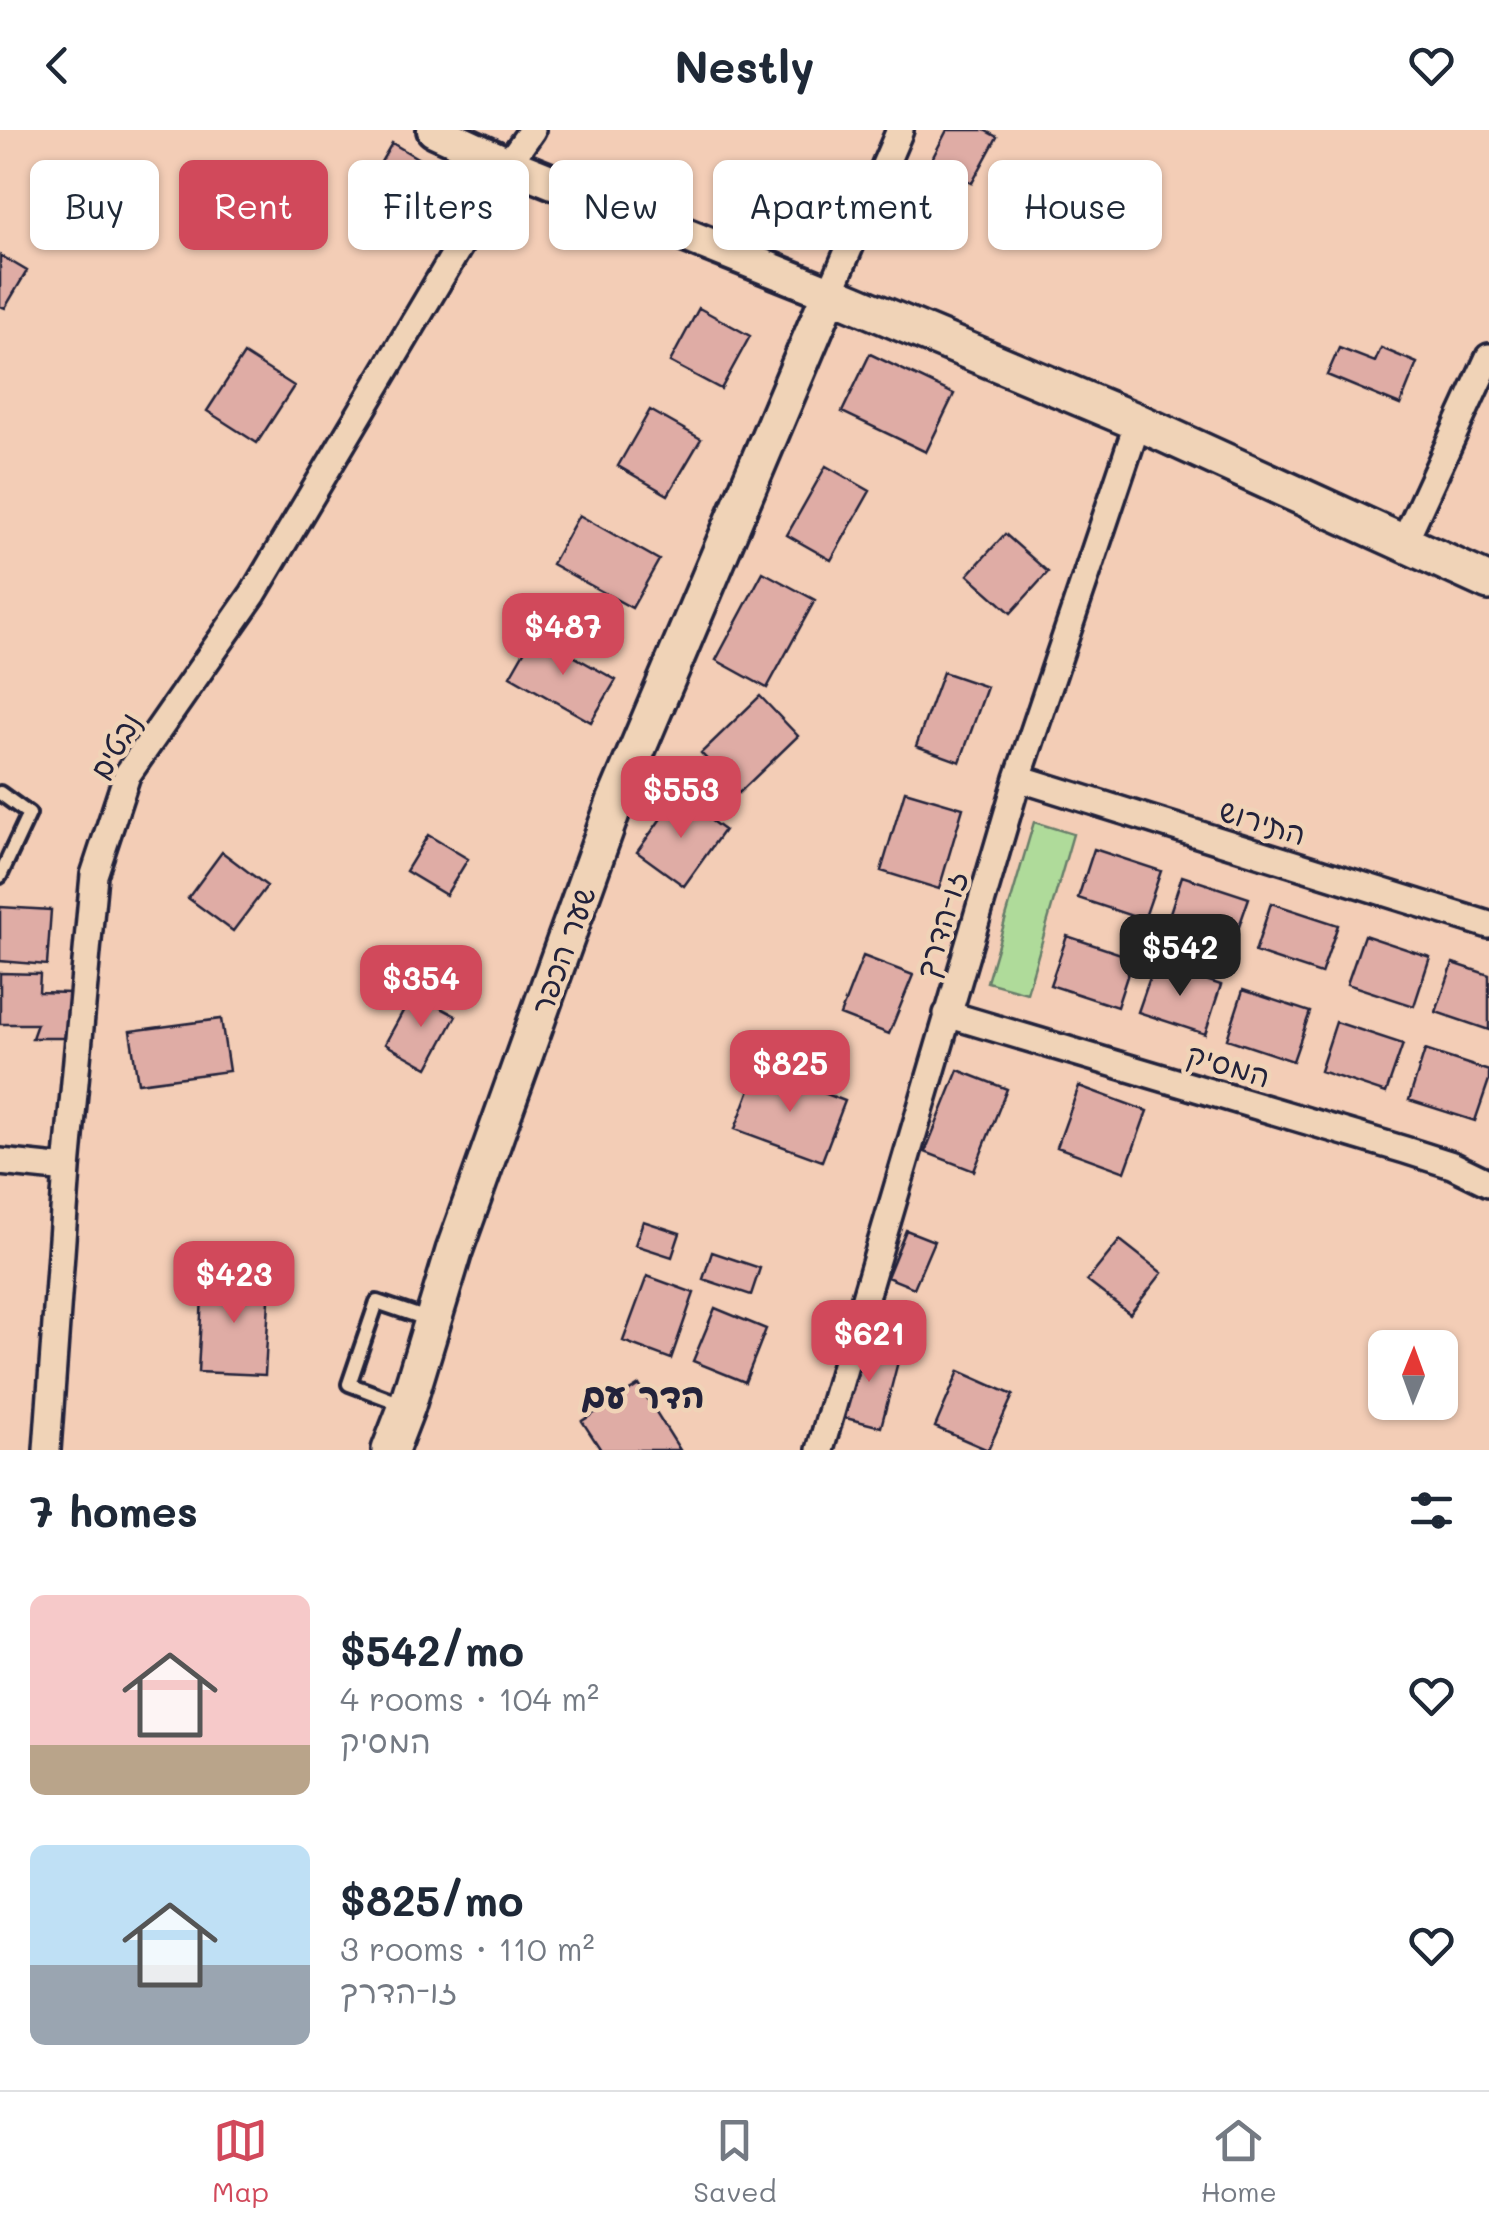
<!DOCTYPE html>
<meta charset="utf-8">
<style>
body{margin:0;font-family:Mali,"Playpen Sans Hebrew",sans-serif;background:#f2f2f3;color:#1f2937;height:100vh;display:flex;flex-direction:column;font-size:38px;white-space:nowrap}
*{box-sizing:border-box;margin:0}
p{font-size:32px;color:#747a83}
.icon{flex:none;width:55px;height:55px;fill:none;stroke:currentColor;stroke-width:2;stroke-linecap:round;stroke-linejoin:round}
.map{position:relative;height:1320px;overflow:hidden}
.drawer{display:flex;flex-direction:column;background:#fff;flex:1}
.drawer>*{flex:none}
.hud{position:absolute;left:30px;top:30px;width:1430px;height:90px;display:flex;gap:20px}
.needle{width:65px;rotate:1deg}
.controls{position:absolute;left:1368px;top:1200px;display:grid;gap:20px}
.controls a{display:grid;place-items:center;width:90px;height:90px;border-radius:15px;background:#fff;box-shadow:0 2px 8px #0004;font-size:50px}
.price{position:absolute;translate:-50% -85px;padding:0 22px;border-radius:20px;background:#d1495b;color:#fff;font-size:32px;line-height:65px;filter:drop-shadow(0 2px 5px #0008)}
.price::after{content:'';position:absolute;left:50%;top:60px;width:30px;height:22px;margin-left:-15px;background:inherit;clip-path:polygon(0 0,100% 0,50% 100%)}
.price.active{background:#222;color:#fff}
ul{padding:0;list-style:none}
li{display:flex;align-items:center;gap:30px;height:250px;padding:0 30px}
li span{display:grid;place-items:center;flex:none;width:280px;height:200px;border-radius:15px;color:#555}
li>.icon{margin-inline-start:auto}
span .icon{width:120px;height:120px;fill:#fffc;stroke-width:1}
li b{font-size:42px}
h2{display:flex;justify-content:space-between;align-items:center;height:120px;padding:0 30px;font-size:42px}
.chip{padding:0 35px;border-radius:15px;background:#fff;box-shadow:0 2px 8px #0004;font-size:35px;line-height:90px}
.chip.active{background:#d1495b;color:#fff}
header{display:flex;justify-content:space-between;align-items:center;height:130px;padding:0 30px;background:#fff;font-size:45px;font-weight:800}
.tabs{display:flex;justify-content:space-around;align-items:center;height:140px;border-top:2px solid #e0e1e3;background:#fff;font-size:28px;color:#747a83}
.tabs a{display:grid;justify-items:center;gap:5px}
.tabs .active{color:#d1495b}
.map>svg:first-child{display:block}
.green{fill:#afdb9a;stroke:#687e6a;stroke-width:2.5}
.building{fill:#dfaca5;stroke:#22223b;stroke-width:2.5}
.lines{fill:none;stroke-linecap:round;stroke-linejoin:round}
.service-casing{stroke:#22223b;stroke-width:20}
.minor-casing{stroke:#22223b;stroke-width:32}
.tertiary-casing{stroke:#22223b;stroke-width:40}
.secondary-casing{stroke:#22223b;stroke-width:42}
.service{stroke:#f0d3b7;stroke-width:12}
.minor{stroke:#f0d3b7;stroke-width:25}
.tertiary{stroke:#f0d3b7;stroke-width:32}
.secondary{stroke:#f0d3b7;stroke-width:35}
.labels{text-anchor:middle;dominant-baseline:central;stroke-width:9;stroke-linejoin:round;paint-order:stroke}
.street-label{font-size:30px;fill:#22223b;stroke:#f0d3b7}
.quarter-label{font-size:35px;font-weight:bold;fill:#22223b;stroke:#f0d3b7}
</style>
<header><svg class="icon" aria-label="back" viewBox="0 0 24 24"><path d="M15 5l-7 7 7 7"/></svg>Nestly<svg class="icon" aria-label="heart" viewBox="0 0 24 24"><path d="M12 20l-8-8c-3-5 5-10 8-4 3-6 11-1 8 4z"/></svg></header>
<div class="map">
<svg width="1489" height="1320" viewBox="0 0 1489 1320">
<rect width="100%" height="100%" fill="#f3cdb6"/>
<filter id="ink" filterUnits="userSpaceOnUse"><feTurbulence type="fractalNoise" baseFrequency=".01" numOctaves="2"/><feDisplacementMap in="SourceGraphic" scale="20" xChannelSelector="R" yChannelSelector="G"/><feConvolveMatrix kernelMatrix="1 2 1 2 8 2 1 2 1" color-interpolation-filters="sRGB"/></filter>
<g filter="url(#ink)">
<!-- green -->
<path class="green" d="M1034,692L1073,704L1027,863L987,852Z"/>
<!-- building -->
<path class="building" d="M947,0H984L997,7L972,53L931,31Z
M392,13L446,45L416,94L363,63Z
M0,125L27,141L5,178L0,176Z
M699,178L750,206L721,259L670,232Z
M1339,218L1375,232L1381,218L1417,233L1400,275L1327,245Z
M244,224L294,256L257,313L207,281Z
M870,224L954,264L926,322L842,282Z
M650,280L701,309L668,365L618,336Z
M826,336L870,361L831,430L787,405Z
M579,385L659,430L632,478L552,434Z
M1005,404L1048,442L1011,483L968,445Z
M763,442L815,470L767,558L716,530Z
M534,504L616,550L591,592L510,546Z
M943,542L987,557L960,632L916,616Z
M760,566L798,606L739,663L701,623Z
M905,661L963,678L939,759L881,741Z
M677,666L724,700L684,756L637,722Z
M428,705L468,729L446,765L406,741Z
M1094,719L1161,741L1144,790L1078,768Z
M222,722L267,756L233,801L188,768Z
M1182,746L1249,768L1232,817L1166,795Z
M1271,773L1338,795L1321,844L1255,822Z
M0,777L51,780L47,835L0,831Z
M1364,805L1430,827L1414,876L1347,854Z
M1067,806L1133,828L1117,877L1050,855Z
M863,826L913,845L889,904L840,885Z
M1155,833L1221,855L1205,904L1138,882Z
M1453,833L1489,845V900L1436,882Z
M0,843L40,844L39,862L70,863V908H32L37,894H0Z
M1243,860L1310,882L1293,931L1227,909Z
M413,863L456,886L428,938L385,914Z
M221,889L229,941L138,953L130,901Z
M1336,892L1403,914L1386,963L1320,941Z
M1425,920L1489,941V950L1475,991L1409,970Z
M758,938L845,971L822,1031L735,999Z
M958,940L1007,959L974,1041L925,1022Z
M1079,956L1147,981L1125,1042L1057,1017Z
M643,1091L680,1103L672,1127L635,1115Z
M906,1100L934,1111L914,1158L887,1147Z
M1120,1110L1162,1143L1130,1184L1087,1151Z
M712,1122L760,1138L751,1165L703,1149Z
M647,1146L694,1163L671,1229L623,1211Z
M203,1147L270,1151L265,1245L198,1242Z
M715,1178L766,1199L745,1252L693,1231Z
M857,1213L900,1224L881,1297L838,1286Z
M959,1241L1013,1265L988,1320L935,1297Z
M639,1255L680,1320H601L582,1291Z"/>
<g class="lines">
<defs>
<path id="service" d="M0,663L29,684L0,746
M402,1274L349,1254L377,1172L430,1190"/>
<path id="minor" d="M830,163L900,0
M1404,412L1489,227
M1018,648L1489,795
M947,884L1405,1020L1452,1035L1489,1053
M0,1032L67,1039
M47,1320L67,1039L94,745L127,645L253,464L508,34L532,0
M820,1320L1018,648L1138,292"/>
<path id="tertiary" d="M434,0L508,34L830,163"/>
<path id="secondary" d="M390,1320L407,1276L454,1121L615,672L830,163L1138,292L1489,452"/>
</defs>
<!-- service casing -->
<use href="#service" class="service-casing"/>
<!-- minor casing -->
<use href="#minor" class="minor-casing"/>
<!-- tertiary casing -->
<use href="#tertiary" class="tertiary-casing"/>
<!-- secondary casing -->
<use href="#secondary" class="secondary-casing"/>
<!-- service -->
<use href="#service" class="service"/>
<!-- minor -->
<use href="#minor" class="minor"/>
<!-- tertiary -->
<use href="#tertiary" class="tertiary"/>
<!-- secondary -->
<use href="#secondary" class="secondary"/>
</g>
</g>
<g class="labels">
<!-- street labels -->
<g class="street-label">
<text transform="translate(114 615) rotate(-60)">נבטים</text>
<text transform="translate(1263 691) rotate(17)">התירוש</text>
<text transform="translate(940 794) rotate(-73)">זו-הדרך</text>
<text transform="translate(562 820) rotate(-70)">שער הכפר</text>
<text transform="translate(1229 934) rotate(17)">המסיק</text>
</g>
<!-- quarter labels -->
<g class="quarter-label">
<text x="643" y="1264">הדר עם</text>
</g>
</g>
</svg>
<div class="controls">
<a><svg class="needle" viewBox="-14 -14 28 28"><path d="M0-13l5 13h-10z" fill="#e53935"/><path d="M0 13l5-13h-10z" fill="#747a83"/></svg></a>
</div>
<b class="price" style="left:563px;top:548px">$487</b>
<b class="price" style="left:681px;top:711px">$553</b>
<b class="price active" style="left:1180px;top:869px">$542</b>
<b class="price" style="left:421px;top:900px">$354</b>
<b class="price" style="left:790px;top:985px">$825</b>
<b class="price" style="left:234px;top:1196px">$423</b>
<b class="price" style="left:869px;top:1255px">$621</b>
<div class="hud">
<a class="chip">Buy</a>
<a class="chip active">Rent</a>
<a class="chip">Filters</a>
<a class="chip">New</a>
<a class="chip">Apartment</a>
<a class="chip">House</a>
</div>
</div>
<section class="drawer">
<h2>7 homes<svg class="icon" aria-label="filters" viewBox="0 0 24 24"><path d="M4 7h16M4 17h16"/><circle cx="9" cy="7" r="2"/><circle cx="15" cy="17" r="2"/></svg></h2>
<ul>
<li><span style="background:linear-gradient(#f6c9c9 75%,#b9a48a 0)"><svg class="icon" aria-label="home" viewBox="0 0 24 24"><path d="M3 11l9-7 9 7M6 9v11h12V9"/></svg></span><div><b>$542/mo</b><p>4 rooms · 104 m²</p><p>המסיק</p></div><svg class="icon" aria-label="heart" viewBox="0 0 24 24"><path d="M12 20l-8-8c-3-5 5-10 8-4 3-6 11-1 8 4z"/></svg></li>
<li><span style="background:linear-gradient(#bfe0f5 60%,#9aa5b1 0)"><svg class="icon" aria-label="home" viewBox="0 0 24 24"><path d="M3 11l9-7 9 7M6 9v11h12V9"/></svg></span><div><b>$825/mo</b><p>3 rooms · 110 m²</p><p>זו-הדרך</p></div><svg class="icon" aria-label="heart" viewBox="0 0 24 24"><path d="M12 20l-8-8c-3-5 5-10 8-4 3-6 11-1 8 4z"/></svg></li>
</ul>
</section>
<nav class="tabs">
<a class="active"><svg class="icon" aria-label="map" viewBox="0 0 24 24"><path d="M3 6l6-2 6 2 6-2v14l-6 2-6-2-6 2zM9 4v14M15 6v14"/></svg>Map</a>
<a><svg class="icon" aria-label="saved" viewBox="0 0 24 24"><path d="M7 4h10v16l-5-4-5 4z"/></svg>Saved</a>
<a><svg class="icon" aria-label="home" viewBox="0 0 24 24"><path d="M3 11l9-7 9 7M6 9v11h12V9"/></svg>Home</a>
</nav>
